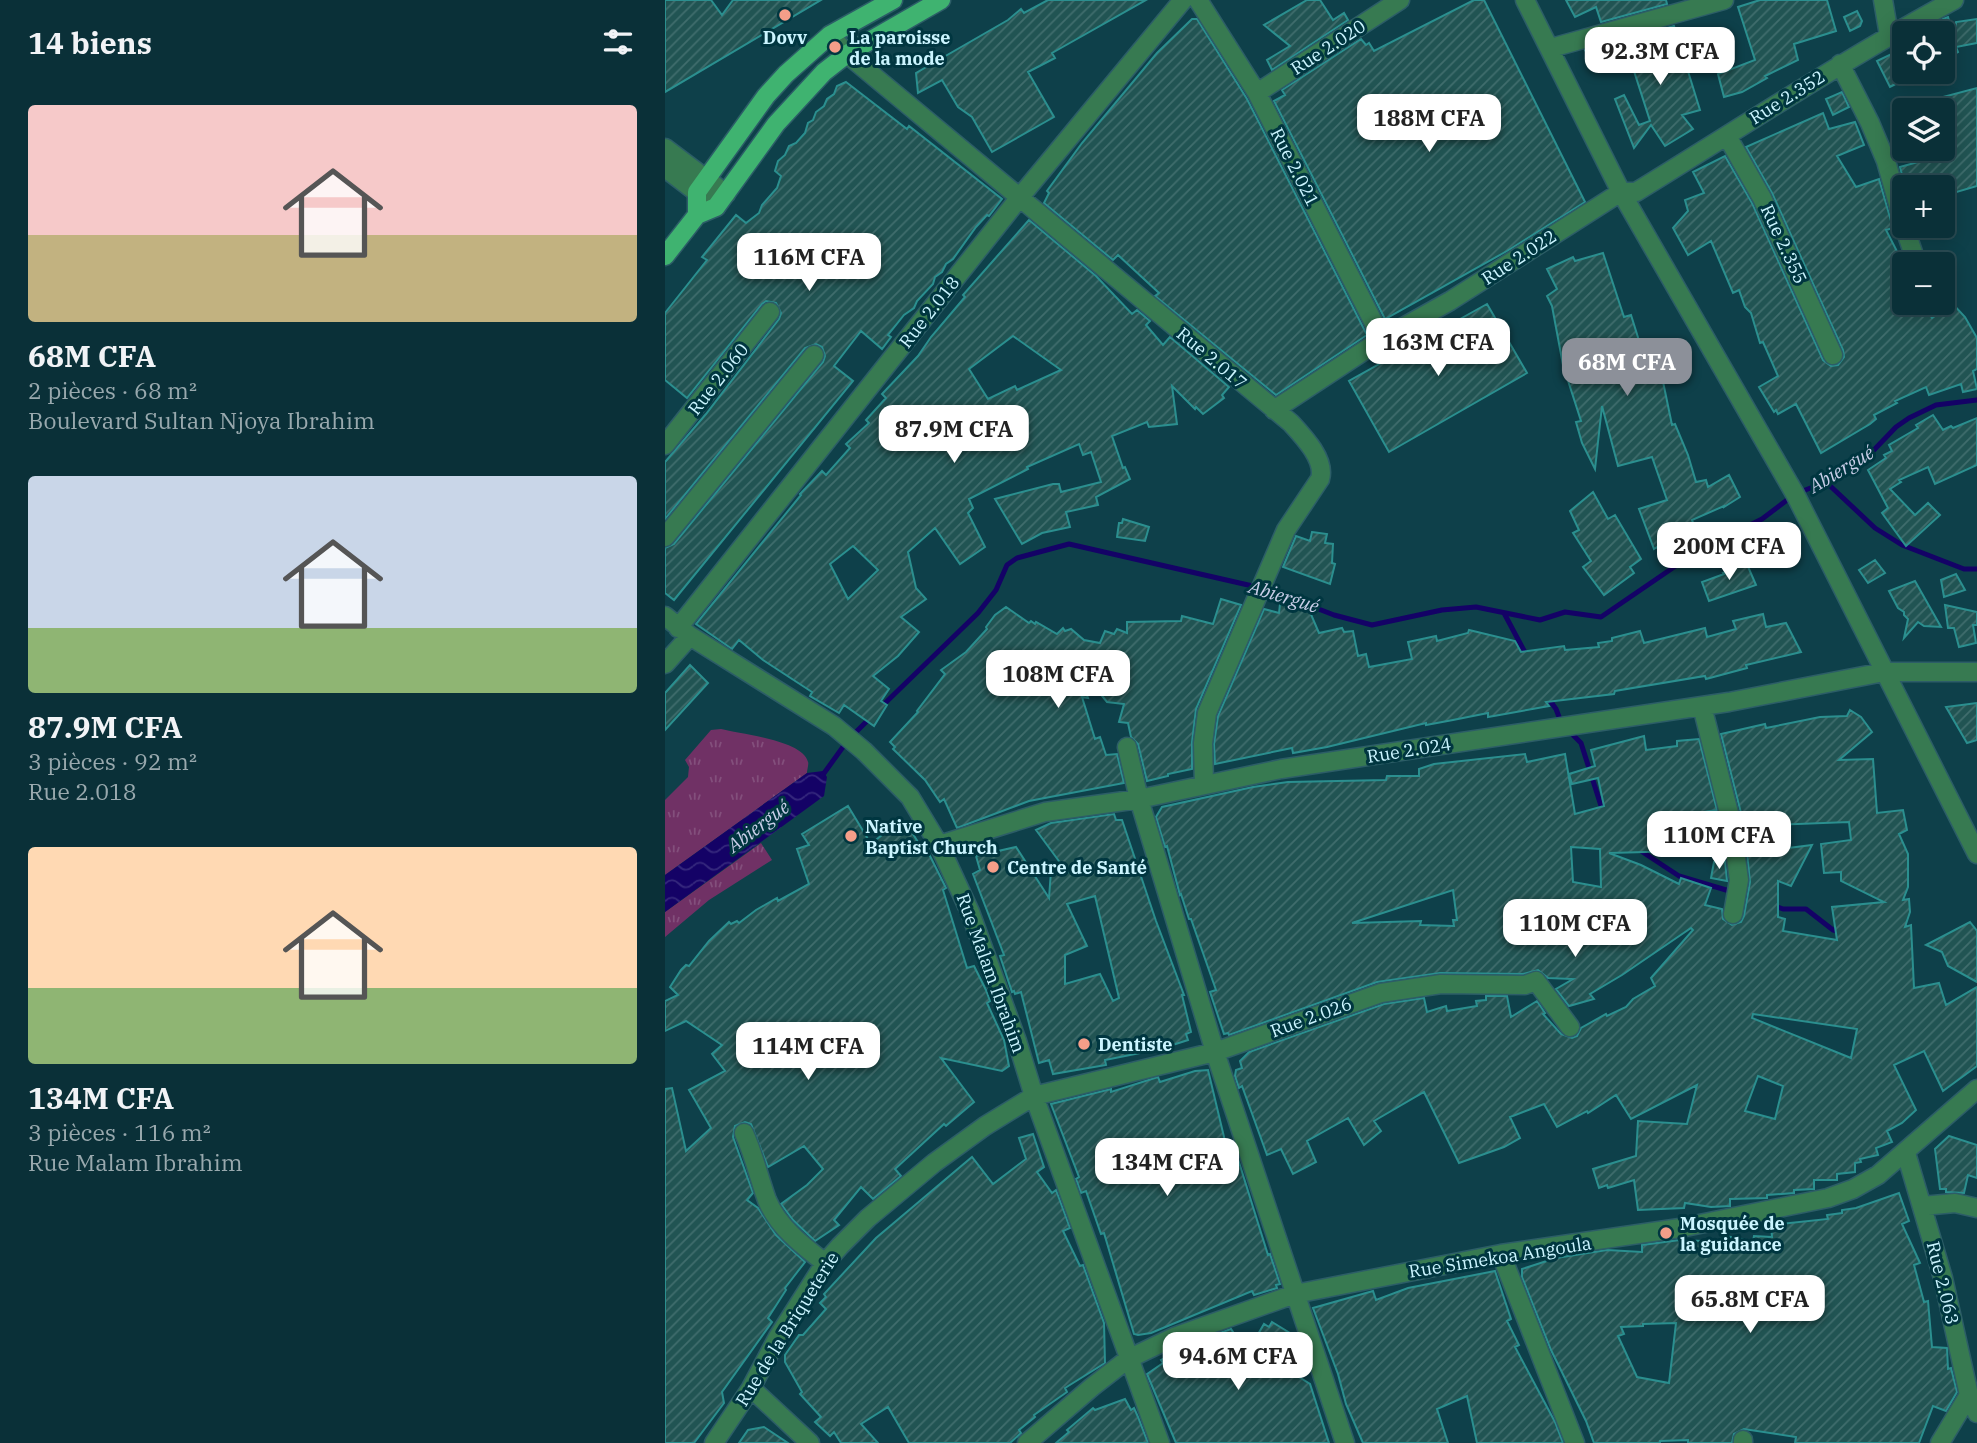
<!DOCTYPE html>
<html lang="fr">
<meta charset="utf-8">
<style>
body{margin:0;font-family:"IBM Plex Serif",serif;background:#133840;color:#f1f3f6;height:100vh;display:flex;flex-direction:column;font-size:26px;white-space:nowrap}
*{box-sizing:border-box;margin:0}
p{font-size:23px;color:#99a9ae}
.icon{flex:none;width:38px;height:38px;fill:none;stroke:currentColor;stroke-width:2;stroke-linecap:round;stroke-linejoin:round}
.map{position:relative;flex:1;overflow:hidden}
.drawer{display:flex;flex-direction:column;background:#0a3038;width:665px}
.drawer>*{flex:none}
.buttons{position:absolute;left:1227px;top:21px;display:grid;gap:14px}
.buttons a{display:grid;place-items:center;width:63px;height:63px;border-radius:7px;background:#0a3038;box-shadow:0 4px 18px #0003,0 0 0 2px #2a4b53;font-size:35px}
.price{position:absolute;translate:-50% -60px;padding:0 16px;border-radius:14px;background:#fff;color:#222;font-size:23px;line-height:46px;filter:drop-shadow(0 2px 4px #0008)}
.price::after{content:'';position:absolute;left:50%;top:42px;width:21px;height:16px;margin-left:-10px;background:inherit;clip-path:polygon(0 0,100% 0,50% 100%)}
.price.selected{background:#8c9099;color:#fff}
ul{padding:0;list-style:none}
li{display:grid;align-content:center;gap:14px;height:371px;padding:0 28px}
li span{display:grid;place-items:center;height:217px;border-radius:7px;color:#555}
li>.icon{margin-inline-start:auto}
span .icon{width:126px;height:126px;fill:#fffc;stroke-width:1}
li b{font-size:30px}
h2{display:flex;justify-content:space-between;align-items:center;height:84px;padding:0 28px;font-size:30px}
main{display:flex;flex:1;min-height:0}
.map>svg:first-child{display:block}
.grass{fill:url(#grass-tufts)}
.water{fill:url(#water-waves)}
.lines{fill:none;stroke-linecap:round;stroke-linejoin:round}
.stream{stroke:#140266;stroke-width:5}
.building{fill:url(#building-hatch);stroke:#2b8f8f;stroke-width:2;fill-rule:evenodd}
.minor-casing{stroke:#2c5d67;stroke-width:21}
.major-casing{stroke:#2c5d67;stroke-width:21}
.minor{stroke:#377a51;stroke-width:18}
.major{stroke:#3fb370;stroke-width:18}
.poi-dot{fill:#f49e89;stroke:#003640;stroke-width:2.5}
.labels{text-anchor:middle;dominant-baseline:central;stroke-width:6;stroke-linejoin:round;paint-order:stroke}
.poi-label{font-size:18px;font-weight:bold;fill:#cbf5ff;stroke:#003640;text-anchor:start}
.street-label{font-size:18px;fill:#cbf5ff;stroke:#003640}
.water-label{font-size:19px;font-style:italic;fill:#c9cfe9;stroke:#003640}
</style>
<main>
<section class="drawer">
<h2>14 biens<svg class="icon" aria-label="filters" viewBox="0 0 24 24"><path d="M4 7h16M4 17h16"/><circle cx="9" cy="7" r="2"/><circle cx="15" cy="17" r="2"/></svg></h2>
<ul>
<li><span style="background:linear-gradient(#f6c9c9 60%,#c2b280 0)"><svg class="icon" aria-label="home" viewBox="0 0 24 24"><path d="M3 11l9-7 9 7M6 9v11h12V9"/></svg></span><div><b>68M CFA</b><p>2 pièces · 68 m²</p><p>Boulevard Sultan Njoya Ibrahim</p></div></li>
<li><span style="background:linear-gradient(#c9d6e8 70%,#8fb573 0)"><svg class="icon" aria-label="home" viewBox="0 0 24 24"><path d="M3 11l9-7 9 7M6 9v11h12V9"/></svg></span><div><b>87.9M CFA</b><p>3 pièces · 92 m²</p><p>Rue 2.018</p></div></li>
<li><span style="background:linear-gradient(#ffd9b3 65%,#8fb573 0)"><svg class="icon" aria-label="home" viewBox="0 0 24 24"><path d="M3 11l9-7 9 7M6 9v11h12V9"/></svg></span><div><b>134M CFA</b><p>3 pièces · 116 m²</p><p>Rue Malam Ibrahim</p></div></li>
</ul>
</section>
<div class="map">
<svg width="1312" height="1443" viewBox="0 0 1312 1443">
<defs>
<pattern id="grass-tufts" width="24" height="20" patternUnits="userSpaceOnUse" patternTransform="scale(1.75)"><rect width="24" height="20" fill="#703165"/><path d="M3 7l-1-3M5 7V3M7 7l1-3M15 17l-1-3M17 17v-4M19 17l1-3" fill="none" stroke="#834f7c"/></pattern>
<pattern id="water-waves" width="16" height="10" patternUnits="userSpaceOnUse" patternTransform="scale(1.75)"><rect width="16" height="10" fill="#140266"/><path d="M0 5q4-4 8 0t8 0" fill="none" stroke="#35287d"/></pattern>
<pattern id="building-hatch" width="6" height="6" patternUnits="userSpaceOnUse" patternTransform="scale(1.75)"><rect width="6" height="6" fill="#215453"/><path d="M-1 1l2-2M0 6l6-6M5 7l2-2" fill="none" stroke="#406d6d"/></pattern>
</defs>
<rect width="100%" height="100%" fill="#0e404a"/>
<!-- grass -->
<path class="grass" d="M56,729C75,734 138,740 143,762C144,763 142,771 142,773L0,875V800L23,777L24,767L20,760L46,730Z
M96,843L107,860L44,900L0,937V912Z"/>
<!-- water -->
<path class="water" d="M158,771L162,777L159,796L0,912V875L142,773Z"/>
<g class="lines">
<!-- stream -->
<path class="stream" d="M1161,482L1210,528L1237,545L1299,569H1312
M839,613L863,658
M881,695L891,709L896,722
M215,708L313,613L331,590L342,565L352,558L404,544L605,590L669,615L707,625L777,610L811,607L875,620L900,612L936,617L1031,552L1097,519L1130,494L1161,482L1207,452L1231,427L1244,418L1271,405L1312,400
M905,732L916,743L938,812
M157,776L183,740L206,717
M973,849L1014,876L1088,898
M1107,905L1118,909H1141L1168,930L1177,932"/>
</g>
<!-- building -->
<path class="building" d="M0,0H46L57,15L68,0H156L0,92Z
M383,0H481L387,53L390,58L363,72L389,117L327,152L307,117L293,107L277,80L253,93L251,73L343,20L356,9L359,13Z
M642,0H655L668,20L679,13L683,20L607,70L602,60L625,46L599,25Z
M809,0H819L920,202L842,251L720,319L609,101L620,95L617,90L696,39L701,45L704,43L709,51Z
M901,0H1001L1002,4L936,22L931,7L910,17Z
M1095,0H1162L1171,31L1129,44L1133,60L1100,76L1102,78L1077,92L1059,97L1053,74L1090,60L1073,7Z
M1192,11L1197,21L1195,26L1185,31L1179,17Z
M1283,17L1286,28L1291,26V22L1312,19V43L1291,47L1293,52L1278,60V19Z
M527,19H532L582,99L702,335L611,395L490,296L494,293L453,255L448,260L379,203L384,193L382,191L417,143L492,53Z
M1009,26L1035,110L1017,115L1028,129L1000,146L986,125L969,148L950,99L959,95L974,125L985,121L959,40Z
M934,46L938,54L926,60L920,50Z
M1239,48V80L1225,87L1212,61Z
M181,82L242,129L244,126L337,199L324,216L322,215L311,227L288,259L281,264L277,272L270,277L268,284L252,301L249,308L239,315L223,335L226,337L217,349L196,331L169,366L188,381L9,600L0,593V548L9,544L158,362L160,356L157,347L151,344L140,348L0,519V462L41,414L114,319L116,313L111,303L101,301L97,304L22,398L0,380V313L42,260L37,257L71,215L81,223L94,213L97,205L112,188L116,176L110,171L113,161L120,155L124,146L131,143L140,133L143,123L148,120L151,112L159,106L162,99L169,94L172,86Z
M1312,88V186L1278,196V187H1240L1235,167L1278,155V97Z
M1177,92L1184,107L1168,115L1161,99Z
M1158,113L1164,129L1190,122L1199,145L1172,156L1191,187L1214,179L1228,228L1221,230L1239,265V303H1259L1267,318L1287,303L1300,317L1312,338V369L1308,371L1312,389L1298,392L1296,384L1264,395L1261,387L1230,401L1232,403L1209,415L1211,419L1205,424L1156,453L1131,404L1113,414L1111,410L1109,412L1094,387L1113,376L1098,342L1095,343L1086,313L1080,307L1074,290L1068,293L1046,241L1023,255L1008,228L1023,211L1020,200L1039,193L1028,172L1060,156L1087,203L1158,360L1166,366L1173,365L1179,357L1178,350L1107,193L1081,147Z
M364,220L431,276L467,314L472,310L485,321L481,325L498,345L505,337L564,387L557,395L559,398L538,414L531,407L530,409L507,386L512,424L484,427L482,422L447,436L458,468L460,467L465,479L431,497L433,505L401,512L405,527L377,533L357,544L330,499L388,484H394L396,492L436,482L426,452L418,455L414,444L362,467L363,469L304,499L308,508L303,513L320,547L295,564L270,528L243,552L251,588L261,599L236,617L254,632L233,656L208,676L224,689L216,701L222,705L209,726L179,705L174,713L145,696L147,692L98,660L74,640L67,649L31,624L136,495L135,494L157,471L161,475L185,448L181,444L204,423L201,420L221,398L217,394L253,356L266,337L300,297L298,295ZM348,336L396,370L352,390L350,386L323,399L304,369ZM188,546L213,570L183,599L165,564Z
M938,253L959,317L966,315L976,347L989,342L998,371L996,372L1007,425L1010,424L1023,455L1031,482L1041,480L1043,487L1064,475L1075,497L1059,507V506L1027,520L1032,533L1000,558L992,547L989,549L974,509L1002,500L987,457L953,466L937,406L930,469L917,443L911,422L916,421L898,365L887,306L882,296L892,289L882,269L908,257L910,261Z
M822,304L862,373L724,452L684,381Z
M1268,415L1278,430L1286,426L1288,428L1312,418V465L1270,484L1263,467L1234,480L1236,482L1225,489L1250,515L1263,503L1275,515L1241,546L1217,513L1223,508L1203,470L1221,458L1219,455L1227,451L1224,445L1253,428L1251,425Z
M928,492L943,519L950,515L976,559L965,567L969,573L939,595L918,567L926,561L908,533L914,530L905,511Z
M458,519L484,527L480,541L452,537L454,523H457Z
M647,532L662,534L660,543L668,544L667,563L670,564L665,584L618,567L631,536L645,541Z
M1210,560L1220,573L1203,583L1194,570Z
M1081,562L1091,585L1044,601L1037,582L1059,574L1058,573Z
M1291,574L1300,590L1279,597L1276,580Z
M1250,581L1276,627L1259,626L1253,622L1239,638L1243,619L1239,615V612L1233,608L1224,591Z
M556,599L576,605L531,709L527,742V769L503,774V776L482,781L473,744L466,737L463,723L454,722L459,704L442,702L412,665L423,698L417,697L430,739L435,737L441,755L452,754L459,783L364,801L292,828L279,799L275,802L260,780L228,749L230,747L225,742L253,712L252,711L280,674L276,670L301,652L322,629L321,627L330,615L341,607L364,623L366,621L370,624L371,622L392,634L398,628L400,631L406,629L419,640L435,643L440,631L449,634L452,629L462,633V622L516,621L517,616L548,624Z
M615,604L645,612L654,633L677,628L679,632L688,631L693,656L701,654L704,667L747,659L743,642L771,636L772,641L803,633L804,630L850,641L856,652L899,646L900,650L934,647L933,643L947,641V638L975,631L979,643L1040,628L1042,637L1071,629L1068,621L1098,614L1101,627L1121,623L1136,652L1081,665L1082,668L1041,679L1040,676L950,691L949,694L881,702L884,706L823,717V713L788,720L761,725V723L662,747L628,753L627,748L550,764L549,744L553,716L599,609L614,613Z
M1280,605L1312,612V625H1308L1311,643L1294,647L1289,628H1283Z
M25,665L43,683L0,730V693Z
M1312,703V740L1302,743L1281,707Z
M1185,710L1196,717L1207,732L1174,760L1208,759L1212,813L1238,810L1242,830L1234,834L1243,854V887L1238,900L1244,899L1245,912L1240,927L1246,925L1249,988L1274,983L1281,1005L1312,987V1066L1278,1091L1259,1051L1229,1065L1251,1110L1237,1123L1222,1131L1227,1142L1211,1148L1213,1155L1195,1159L1196,1162L1190,1163V1172L1172,1174V1180H1149V1189L1129,1190V1193L1102,1195V1198L1065,1199V1206L1046,1207L1020,1203L1019,1208L973,1210L969,1180L943,1188L942,1185L934,1188L928,1169L971,1156L973,1121L1022,1124L1032,1085L966,1119L951,1095L923,1113L922,1111L892,1127L879,1104L845,1117L855,1138L839,1147L794,1163L759,1092L709,1121L716,1131L699,1145L683,1118L642,1141L651,1162L628,1174L616,1149L602,1155L577,1086L574,1088L570,1076L571,1070L577,1068L575,1061L584,1052L719,1004L759,998L762,1012L781,1006L782,1011L812,1006L811,1001L821,1000V996H842L846,1017L872,1001L880,1013L878,1014L896,1034L907,1038L912,1036L916,1028L941,1014L942,1016L961,1007L968,999L990,986L986,978L1028,930L1026,928L957,975L925,994L929,999L904,1006L891,989L908,979L883,978L873,970L858,974L775,973L712,982L564,1035L563,1033L559,1034L545,992L551,990L526,919H524L516,894L515,895L502,846L500,847L491,817L497,807L588,787L623,782L721,780L722,776H754V769L769,764L860,754L862,762L900,754L910,814L939,806L933,778L907,784L904,774L930,766L926,750L979,736L981,750L1012,746V741L1034,739L1052,810L1017,815V851L944,853L976,865L1014,884L1016,878L1046,888L1040,905L1057,909L1058,919L1067,925L1076,922L1079,916L1085,882L1082,853L1147,845L1126,886L1113,881V917L1120,919L1118,931L1172,940L1167,907L1219,902L1176,881V872L1159,873L1156,844L1186,840L1184,822L1103,825L1097,812L1076,813L1056,734L1100,724L1101,728L1155,717L1182,716ZM906,847L935,849L936,887L908,882ZM788,890L792,920H788L789,926L755,925L756,921L687,923ZM1088,1014L1192,1029L1186,1058L1087,1018ZM1093,1076L1118,1086L1110,1119L1080,1111Z
M183,806L206,844L217,835L243,826L261,855L264,854L281,888L278,890L302,968L309,966L321,990L325,1001L322,1003L339,1040L344,1066L337,1071L276,1058L309,1102L281,1126L279,1124L230,1169L236,1176L208,1199L196,1187L169,1220L174,1225L150,1241L128,1220L116,1204L142,1185L158,1169L139,1146L103,1167L86,1124L80,1122L70,1126L68,1137L88,1193L82,1200L93,1208L111,1235L140,1262L120,1288L121,1290L103,1318L107,1322L57,1392L59,1403L29,1443H0V1089L7,1088L21,1151L46,1128L24,1090L60,1071L47,1054L57,1045L21,1021L0,1031V1001L13,995L5,987L16,970L21,965L24,966L44,941L64,922L66,924L72,921L74,923L91,910L112,898L113,901L144,884L132,849L144,845L137,834Z
M449,814L451,820H457L491,921L519,995H517L526,1032L521,1034L523,1040L495,1049L440,1060L441,1065L388,1074L384,1060L374,1063L356,992L350,994L349,991L347,992L335,956L339,955L308,874L315,870L311,856L351,847L384,898L386,871L402,872L371,830L386,823ZM430,896L454,998L448,1001L435,974L400,984V955L422,946L402,904Z
M1060,861L1062,881L1046,878L1049,862Z
M1305,922L1312,931V982L1283,966L1277,952L1261,945Z
M543,1070L565,1162L573,1159L603,1255L605,1254L615,1284L611,1285L612,1288L589,1295L587,1291L486,1333L473,1335L469,1334L439,1233L436,1234L421,1191L416,1193L411,1179L414,1177L386,1104L446,1089V1092L493,1077L495,1082L530,1071Z
M368,1134L379,1167L372,1172L387,1193L391,1190L405,1228L398,1231L415,1266L418,1265L439,1323L440,1363L400,1388L402,1392L369,1415L370,1417L354,1430L356,1433L345,1443H244L223,1407L196,1424L213,1443H176L169,1432L165,1436L150,1422L156,1417L135,1394L137,1392L120,1362V1355L134,1335H138L161,1309L155,1303L161,1297L159,1294L211,1238L307,1157L328,1184L361,1159L354,1138Z
M1284,1136L1312,1145V1178L1303,1175L1299,1193L1281,1192V1189H1275L1270,1149Z
M1234,1193L1244,1221L1237,1224L1255,1263L1249,1265L1259,1302L1263,1301L1267,1347L1282,1348L1283,1369L1286,1368L1292,1392L1281,1411L1268,1406L1254,1443H1130L1131,1437L1079,1429L1069,1434L1067,1443H1023V1440L995,1441V1443H929L921,1421L886,1350L857,1277V1269L891,1258L942,1250L977,1252V1245L1015,1240L1060,1242V1236L1088,1241L1089,1236L1107,1237L1106,1225L1163,1219L1162,1215L1177,1213V1210L1191,1208ZM1011,1323L1004,1383L972,1377L953,1336L959,1334L956,1327L978,1326V1324Z
M830,1271L846,1319L842,1321L854,1345L850,1347L890,1422L898,1443H812L802,1396L772,1409L783,1443H698L681,1404L673,1374L648,1308L708,1291L711,1300L743,1288Z
M607,1322L633,1338L638,1352L626,1372L645,1384L664,1443H511L482,1374L498,1363L496,1360L524,1344L566,1329L582,1353L599,1324L604,1327Z
M460,1399L466,1410L469,1408L473,1417L483,1443H391L404,1432L402,1430L428,1408L430,1410Z
M99,1427L123,1443H74L83,1430Z"/>
<g class="lines">
<defs>
<path id="minor" d="M533,0L592,93L717,339
M860,0L956,192L1130,494L1312,854
M1218,0L1224,35
M165,35L182,54L626,423C638,436 661,460 655,479L621,530L542,713L538,743L539,784
M886,48L1059,0
M1175,64L1205,123L1221,161L1239,225
M592,93L735,0
M1062,136L1097,198L1168,355
M0,148L61,194
M0,168L51,207
M1239,226L1252,264
M609,410L717,339L785,301L956,192H971C1077,127 1180,59 1289,0
M0,445L105,312
M0,537L149,355
M0,616L25,636L169,726L199,751L245,797L274,845L305,912L352,1041L369,1096L495,1443
M13,628L355,197L518,0
M0,664L25,636
M1037,706L1066,821L1074,880L1068,914
M462,747L474,799L550,1052L680,1443
M274,845L380,812L474,799L616,769L1064,702L1219,672H1312
M79,1133C89,1155 94,1178 102,1200C113,1227 138,1246 160,1263
M1241,1153L1278,1278L1304,1395L1312,1413
M1257,1206L1290,1203L1312,1208
M836,1254L910,1443
M86,1388L145,1443
M1078,1440V1443
M49,1443L86,1388L113,1337L160,1263L175,1246L203,1218L269,1163L320,1126L369,1096L550,1052L716,993L776,984L860,985L871,981L905,1027
M362,1443L427,1387L463,1359L509,1337L630,1294L836,1254L1015,1228L1163,1198L1188,1189L1213,1175L1312,1089
M1275,1443L1304,1395"/>
<path id="major" d="M32,215L51,207L111,124L159,72L182,54L276,0
M32,215V192L101,96L121,74L165,35L228,0
M0,256L32,215"/>
</defs>
<!-- minor casing -->
<use href="#minor" class="minor-casing"/>
<!-- major casing -->
<use href="#major" class="major-casing"/>
<!-- minor -->
<use href="#minor" class="minor"/>
<!-- major -->
<use href="#major" class="major"/>
</g>
<!-- markers -->
<g class="poi-dot">
<circle cx="120" cy="15" r="7"/>
<circle cx="170" cy="47" r="7"/>
<circle cx="186" cy="836" r="7"/>
<circle cx="328" cy="867" r="7"/>
<circle cx="419" cy="1044" r="7"/>
<circle cx="1001" cy="1233" r="7"/>
</g>
<g class="labels">
<!-- poi labels -->
<g class="poi-label">
<text x="120" y="37" text-anchor="middle">Dovv</text>
<text x="184" y="37">La paroisse<tspan x="184" dy="21">de la mode</tspan></text>
<text x="200" y="826">Native<tspan x="200" dy="21">Baptist Church</tspan></text>
<text x="342" y="867">Centre de Santé</text>
<text x="433" y="1044">Dentiste</text>
<text x="1015" y="1223">Mosquée de<tspan x="1015" dy="21">la guidance</tspan></text>
</g>
<!-- street labels -->
<g class="street-label">
<text transform="translate(663 47) rotate(-33)">Rue 2.020</text>
<text transform="translate(1122 97) rotate(-32)">Rue 2.352</text>
<text transform="translate(630 167) rotate(63)">Rue 2.021</text>
<text transform="translate(1119 244) rotate(65)">Rue 2.355</text>
<text transform="translate(854 257) rotate(-33)">Rue 2.022</text>
<text transform="translate(264 312) rotate(-52)">Rue 2.018</text>
<text transform="translate(547 358) rotate(40)">Rue 2.017</text>
<text transform="translate(53 379) rotate(-52)">Rue 2.060</text>
<text transform="translate(744 750) rotate(-9)">Rue 2.024</text>
<text transform="translate(326 973) rotate(70)">Rue Malam Ibrahim</text>
<text transform="translate(646 1017) rotate(-20)">Rue 2.026</text>
<text transform="translate(835 1257) rotate(-9)">Rue Simekoa Angoula</text>
<text transform="translate(1278 1283) rotate(76)">Rue 2.063</text>
<text transform="translate(122 1329) rotate(-58)">Rue de la Briqueterie</text>
</g>
<!-- water labels -->
<g class="water-label">
<text transform="translate(1176 469) rotate(-31)">Abiergué</text>
<text transform="translate(619 596) rotate(17)">Abiergué</text>
<text transform="translate(93 826) rotate(-37)">Abiergué</text>
</g>
</g>
</svg>
<div class="buttons">
<a><svg class="icon" aria-label="locate" viewBox="0 0 24 24"><circle cx="12" cy="12" r="6"/><path d="M12 2v4M12 18v4M2 12h4M18 12h4"/></svg></a>
<a><svg class="icon" aria-label="layers" viewBox="0 0 24 24"><path d="M12 4l9 5-9 5-9-5zM3 14l9 5 9-5"/></svg></a>
<a>+</a>
<a>−</a>
</div>
<b class="price" style="left:995px;top:87px">92.3M CFA</b>
<b class="price" style="left:764px;top:154px">188M CFA</b>
<b class="price" style="left:144px;top:293px">116M CFA</b>
<b class="price" style="left:773px;top:378px">163M CFA</b>
<b class="price selected" style="left:962px;top:398px">68M CFA</b>
<b class="price" style="left:289px;top:465px">87.9M CFA</b>
<b class="price" style="left:1064px;top:582px">200M CFA</b>
<b class="price" style="left:393px;top:710px">108M CFA</b>
<b class="price" style="left:1054px;top:871px">110M CFA</b>
<b class="price" style="left:910px;top:959px">110M CFA</b>
<b class="price" style="left:143px;top:1082px">114M CFA</b>
<b class="price" style="left:502px;top:1198px">134M CFA</b>
<b class="price" style="left:1085px;top:1335px">65.8M CFA</b>
<b class="price" style="left:573px;top:1392px">94.6M CFA</b>
</div>
</main>
